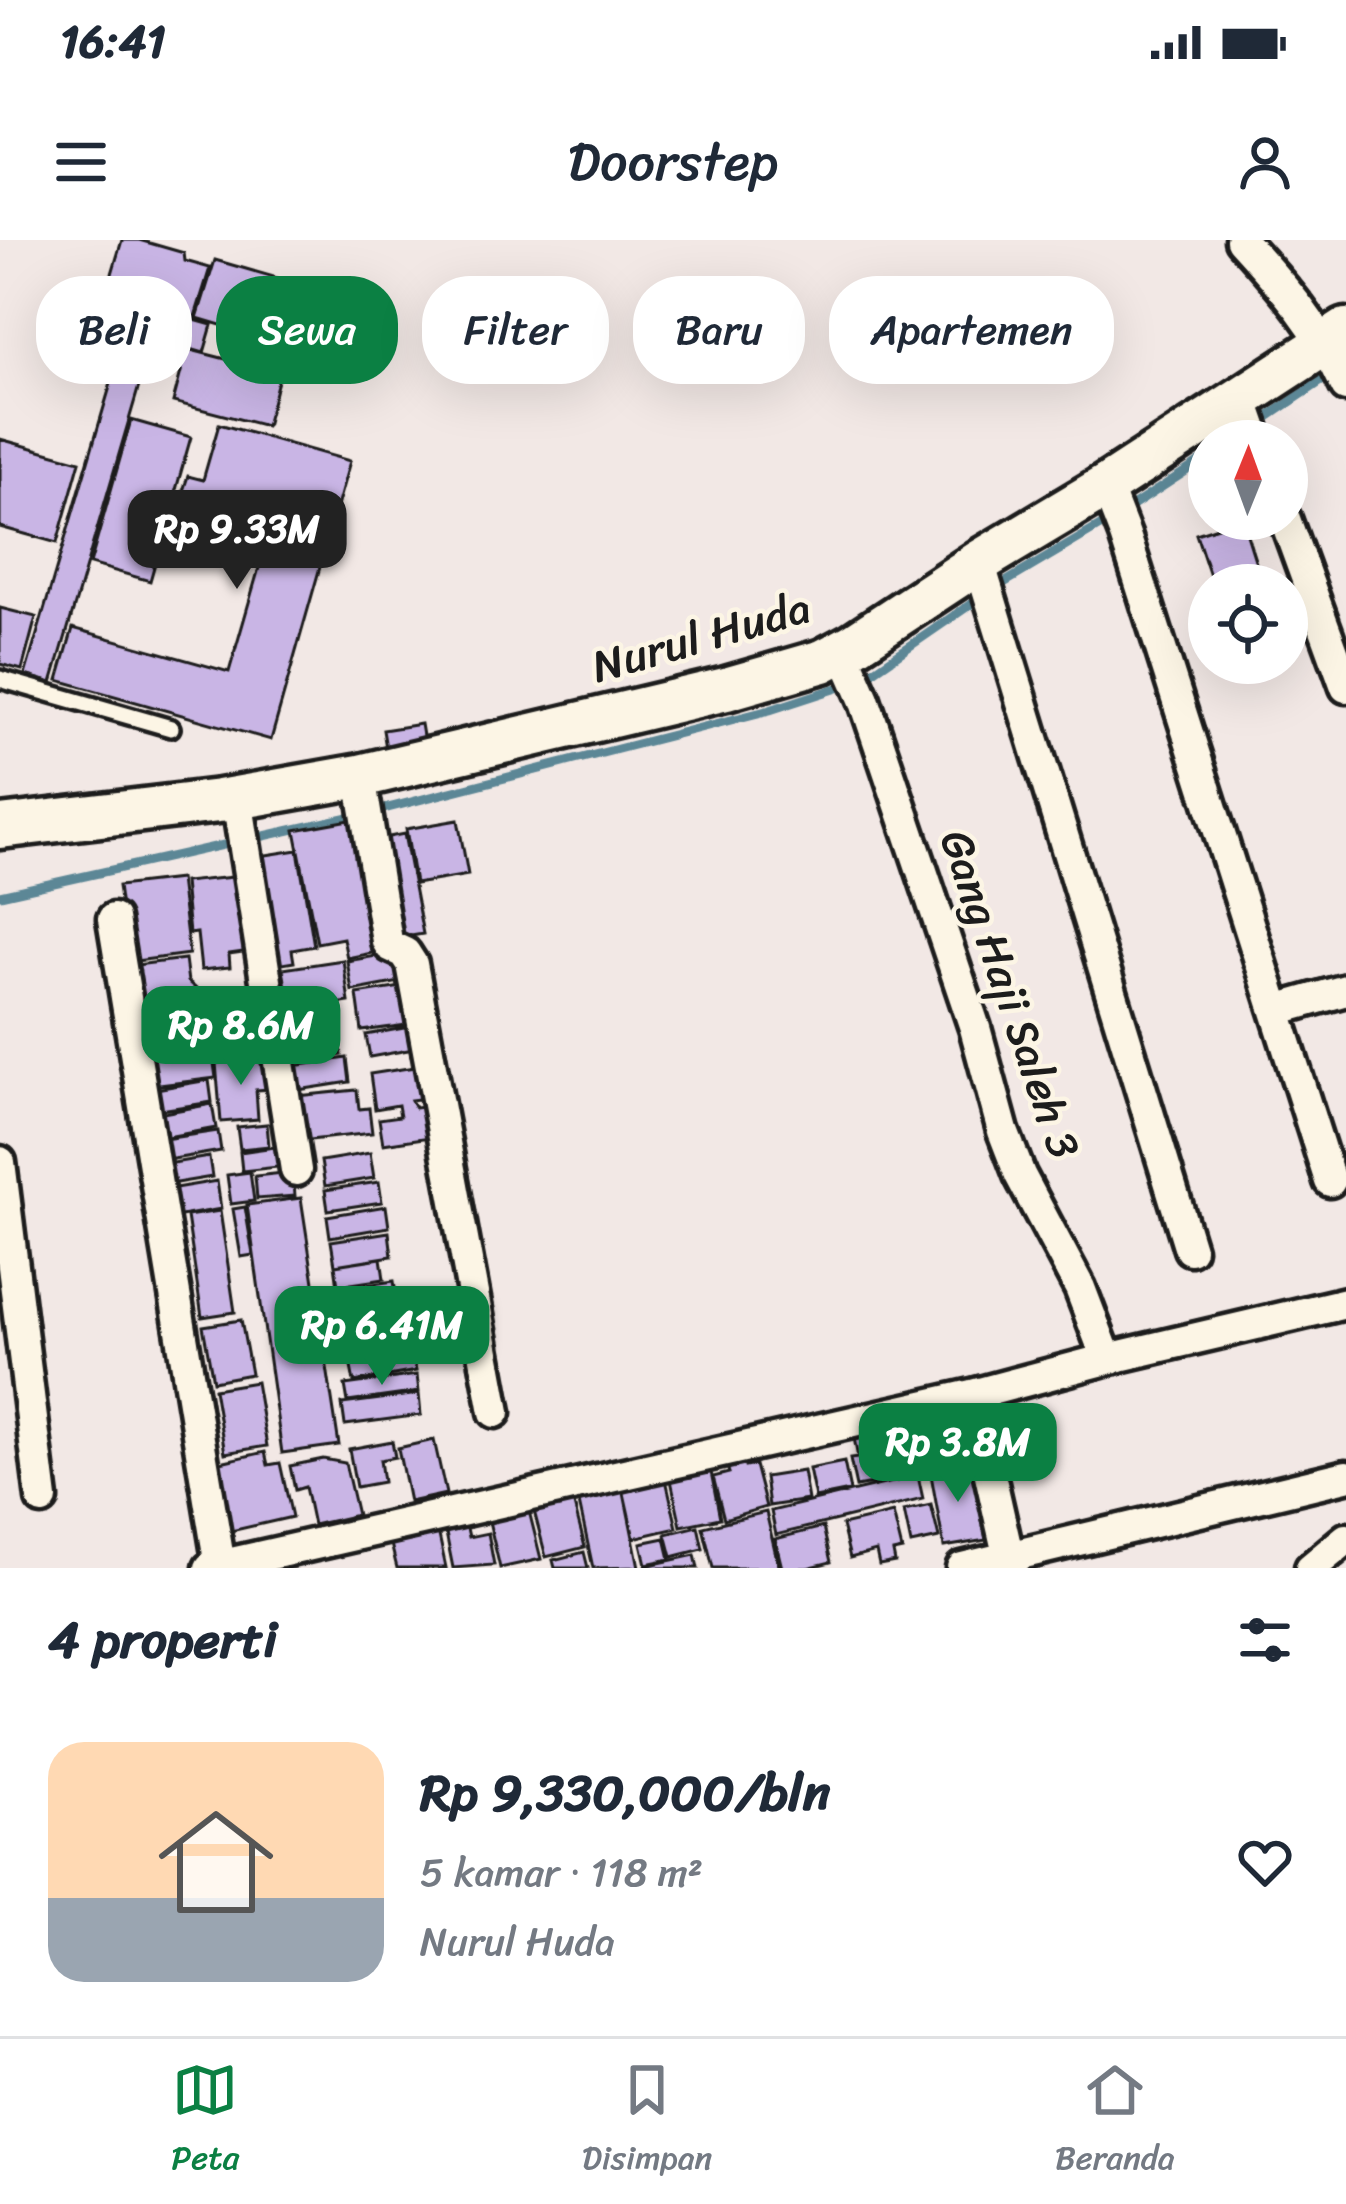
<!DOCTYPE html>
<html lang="id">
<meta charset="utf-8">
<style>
body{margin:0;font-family:Sriracha,sans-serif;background:#f2f2f3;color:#1f2937;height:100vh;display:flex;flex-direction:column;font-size:45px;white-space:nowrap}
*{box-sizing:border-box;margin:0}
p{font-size:39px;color:#747a83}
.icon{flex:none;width:66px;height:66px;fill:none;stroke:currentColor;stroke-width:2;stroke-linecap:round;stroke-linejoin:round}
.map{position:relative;height:1328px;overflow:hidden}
.panel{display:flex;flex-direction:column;background:#fff;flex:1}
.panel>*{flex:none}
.guide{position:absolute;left:36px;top:36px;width:1275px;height:108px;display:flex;gap:24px}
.needle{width:78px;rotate:1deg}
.buttons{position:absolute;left:1188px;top:180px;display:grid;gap:24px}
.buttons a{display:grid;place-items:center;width:120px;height:120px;border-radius:50%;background:#fff;box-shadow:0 12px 48px #0002;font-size:60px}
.price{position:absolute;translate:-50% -102px;padding:0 27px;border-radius:24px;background:#0b8043;color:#fff;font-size:39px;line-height:78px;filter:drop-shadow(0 3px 6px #0008)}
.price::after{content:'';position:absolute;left:50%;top:72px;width:36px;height:27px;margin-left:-18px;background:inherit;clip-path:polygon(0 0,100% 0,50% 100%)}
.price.current{background:#222;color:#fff}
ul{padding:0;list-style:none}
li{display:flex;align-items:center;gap:36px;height:300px;padding:0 48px}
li+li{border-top:3px solid #e0e1e3}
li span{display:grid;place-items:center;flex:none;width:336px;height:240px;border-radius:36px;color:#555}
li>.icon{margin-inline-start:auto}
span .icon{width:144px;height:144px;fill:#fffc;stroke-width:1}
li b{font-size:51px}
h2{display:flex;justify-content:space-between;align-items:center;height:144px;padding:0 48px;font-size:51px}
.pill{padding:0 42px;border-radius:48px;background:#fff;box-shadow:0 12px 48px #0002;font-size:42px;line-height:108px}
.pill.current{background:#0b8043;color:#fff}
.status{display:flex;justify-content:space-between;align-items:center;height:84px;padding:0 60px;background:#fff;direction:ltr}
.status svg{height:33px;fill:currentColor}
header{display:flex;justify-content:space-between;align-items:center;height:156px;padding:0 48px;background:#fff;font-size:54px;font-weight:600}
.tab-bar{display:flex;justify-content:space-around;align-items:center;height:168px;border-top:3px solid #e0e1e3;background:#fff;font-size:33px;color:#747a83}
.tab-bar a{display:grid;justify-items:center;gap:6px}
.tab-bar .current{color:#0b8043}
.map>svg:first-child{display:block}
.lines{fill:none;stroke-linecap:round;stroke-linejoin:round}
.stream{stroke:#5c8796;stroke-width:9}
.building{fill:#c9b5e5;stroke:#1c1c1c;stroke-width:3}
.lane-casing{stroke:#1c1c1c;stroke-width:24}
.street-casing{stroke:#1c1c1c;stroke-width:39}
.secondary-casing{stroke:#1c1c1c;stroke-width:51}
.lane{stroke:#fcf5e5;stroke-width:15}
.street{stroke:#fcf5e5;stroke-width:30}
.secondary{stroke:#fcf5e5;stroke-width:42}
.labels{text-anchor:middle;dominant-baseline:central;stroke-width:9;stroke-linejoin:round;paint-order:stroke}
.street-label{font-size:45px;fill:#1c1c1c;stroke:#fcf5e5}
</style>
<div class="status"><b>16:41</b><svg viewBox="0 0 49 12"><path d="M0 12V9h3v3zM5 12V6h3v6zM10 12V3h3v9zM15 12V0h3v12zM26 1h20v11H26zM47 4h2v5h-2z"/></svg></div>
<header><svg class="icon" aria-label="menu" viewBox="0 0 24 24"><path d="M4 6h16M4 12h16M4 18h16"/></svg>Doorstep<svg class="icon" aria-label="person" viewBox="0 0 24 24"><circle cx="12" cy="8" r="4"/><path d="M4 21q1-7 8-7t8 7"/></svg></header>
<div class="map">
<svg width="1346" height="1328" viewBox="0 0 1346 1328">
<rect width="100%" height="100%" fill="#f2e8e5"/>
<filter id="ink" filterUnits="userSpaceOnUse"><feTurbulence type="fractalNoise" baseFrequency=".00833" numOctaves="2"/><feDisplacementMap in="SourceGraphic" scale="24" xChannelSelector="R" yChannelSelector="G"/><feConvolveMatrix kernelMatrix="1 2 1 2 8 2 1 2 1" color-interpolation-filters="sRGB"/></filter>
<g filter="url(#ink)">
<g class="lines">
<!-- stream -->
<path class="stream" d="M1232,201L1332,134
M0,655L376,571L770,470L859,441L987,353L1122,273L1209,216"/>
</g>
<!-- building -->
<path class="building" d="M122,0H139L184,13L185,21L210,28L194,80L212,85L204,113L153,98L52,443L25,435L127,89L98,81Z
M215,20L312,48L295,107L197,78Z
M187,109L280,133L266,186L173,162Z
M131,180L191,197L150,341L90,324Z
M219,184L350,221L271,500L58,440L73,388L229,432L273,279L182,254L188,236L203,240Z
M0,199L80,221L57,303L0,287Z
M1242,279L1263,345H1213L1196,294Z
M0,368L36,377L22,430L0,424Z
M421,484L424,502L386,508L383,490Z
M361,578L387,710L347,718L343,698L317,703L295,590Z
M458,580L468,635L415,644L406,589Z
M404,594L423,694L393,699L374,600Z
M298,610L314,706L292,710L294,722L270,726L253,617Z
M243,636L250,711L229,714L230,727L201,730L197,693L189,694L184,642Z
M180,639L189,714L128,722L118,646Z
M400,712L405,741L352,751L347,721Z
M185,719L188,742L205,756L216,838L143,847L128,726Z
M343,720L349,762L290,771L283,729Z
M408,746L414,784L362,791L357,754Z
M415,786L419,808L370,817L366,795Z
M339,789L342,815L290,823L286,798Z
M347,818L350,842L298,850L294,826Z
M267,819L270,849L256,850L258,879L221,882L216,823Z
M421,826L426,858L411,860L415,868L432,866L437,896L383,904L379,879L400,876L398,865L375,869L370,834Z
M209,840L212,862L154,871L150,850Z
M357,850L359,869L369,868L372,893L301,901L296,856Z
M212,864L216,888L156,899L152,875Z
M267,884L269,906L240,909L237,887Z
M218,891L221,911L167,920L164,899Z
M275,907L278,927L242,931L240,912Z
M370,913L374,938L325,946L321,921Z
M209,917L212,937L170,944L167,924Z
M250,932L254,961L231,964L227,935Z
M293,932L295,956L257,959L255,936Z
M217,941L221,969L175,977L169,949Z
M379,942L382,962L328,970L325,950Z
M301,958L339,1205L282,1213L247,965Z
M386,966L389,987L330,997L327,976Z
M245,967L253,1015L241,1017L233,969Z
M220,971L235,1072L202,1077L187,976Z
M389,992L392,1016L335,1025L331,1001Z
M381,1018L384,1039L338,1046L335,1025Z
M394,1041L401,1088L339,1097L332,1050Z
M241,1080L251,1134L213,1141L203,1086Z
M404,1091L408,1111L345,1121L342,1101Z
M412,1110L416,1131L354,1142L350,1122Z
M417,1135L419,1152L348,1162L345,1145Z
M256,1142L267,1206L225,1213L214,1149Z
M419,1154L421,1175L345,1185L342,1164Z
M889,1192L898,1239L856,1247L850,1219L858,1218L854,1198Z
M434,1200L446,1254L409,1262L398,1208Z
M392,1201L395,1217L380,1220L383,1242L356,1247L349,1209Z
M265,1212L268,1225L280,1223L292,1277L231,1291L216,1223Z
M742,1216L745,1227L755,1225L766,1267L724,1279L713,1237L729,1233L725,1220Z
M323,1219L345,1223L357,1275L313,1285L305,1247L295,1250L290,1226Z
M844,1222L850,1251L815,1258L809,1229Z
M971,1222L986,1300L944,1307L930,1229Z
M803,1231L808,1260L769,1266L765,1237Z
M711,1232L720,1278L681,1286L671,1240Z
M665,1235L677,1288L634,1298L622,1244Z
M918,1236L923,1259L776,1295L771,1271Z
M622,1243L639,1327L593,1328L577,1253Z
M572,1257L585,1307L546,1317L533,1267Z
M931,1265L939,1298L911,1304L904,1271Z
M529,1271L541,1319L500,1328L489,1281Z
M766,1272L779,1328H713L703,1287Z
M893,1273L902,1310L893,1312L895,1322L879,1325L876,1311L850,1318L842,1285Z
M466,1284L469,1297L488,1293L494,1325L453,1328L445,1288Z
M437,1286L446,1328H397L389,1296Z
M698,1286L703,1309L672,1317L666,1294Z
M823,1287L831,1322L807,1328H782L775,1299Z
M665,1298L670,1319L646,1324L641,1303Z
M584,1312L588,1328H555L553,1320Z
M695,1315L698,1328H646L645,1326Z"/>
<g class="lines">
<defs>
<path id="lane" d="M0,439L171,488"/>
<path id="street" d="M1241,0C1284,47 1319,87 1346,146
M1242,158L1257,201
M1106,246L1125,295L1330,941
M1285,279L1346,447
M979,322L1190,1009
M843,411L864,459L975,788L1003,891L1020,935L1080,1048L1107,1119
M360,536L387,701L390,706L405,713L412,724L495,1172
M237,558L296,930
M113,679L220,1326
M1276,770L1346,750
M0,922L42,1259
M972,1155L1011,1328
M210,1328L972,1155L1107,1119L1346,1063
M962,1328L1346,1236
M1311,1328L1346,1299"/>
<path id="secondary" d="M0,587L219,561L360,536L726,449L823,421L853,405L979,322L1106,246L1346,90"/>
</defs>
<!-- lane casing -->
<use href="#lane" class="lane-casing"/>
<!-- street casing -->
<use href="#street" class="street-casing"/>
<!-- secondary casing -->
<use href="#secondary" class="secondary-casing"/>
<!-- lane -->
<use href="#lane" class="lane"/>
<!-- street -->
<use href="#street" class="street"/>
<!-- secondary -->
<use href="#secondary" class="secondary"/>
</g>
</g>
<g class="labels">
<!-- street labels -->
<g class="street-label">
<text transform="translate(701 397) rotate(-16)">Nurul Huda</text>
<text transform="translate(1010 754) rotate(71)">Gang Haji Saleh 3</text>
</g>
</g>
</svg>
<div class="buttons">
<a><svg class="needle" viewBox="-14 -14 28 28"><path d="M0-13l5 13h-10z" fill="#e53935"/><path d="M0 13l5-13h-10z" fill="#747a83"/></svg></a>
<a><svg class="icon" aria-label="locate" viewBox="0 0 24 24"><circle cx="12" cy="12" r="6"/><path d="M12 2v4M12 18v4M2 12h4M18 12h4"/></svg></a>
</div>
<b class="price current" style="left:237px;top:352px">Rp 9.33M</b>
<b class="price" style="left:241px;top:848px">Rp 8.6M</b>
<b class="price" style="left:382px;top:1148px">Rp 6.41M</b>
<b class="price" style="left:958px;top:1265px">Rp 3.8M</b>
<div class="guide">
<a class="pill">Beli</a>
<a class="pill current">Sewa</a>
<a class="pill">Filter</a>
<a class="pill">Baru</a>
<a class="pill">Apartemen</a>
</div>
</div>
<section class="panel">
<h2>4 properti<svg class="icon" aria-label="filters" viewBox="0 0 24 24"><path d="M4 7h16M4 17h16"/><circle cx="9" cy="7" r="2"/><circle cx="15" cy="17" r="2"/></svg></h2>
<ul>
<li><span style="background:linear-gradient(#ffd9b3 65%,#9aa5b1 0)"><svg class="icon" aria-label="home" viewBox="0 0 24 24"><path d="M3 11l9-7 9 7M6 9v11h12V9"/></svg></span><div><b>Rp 9,330,000/bln</b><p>5 kamar · 118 m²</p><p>Nurul Huda</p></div><svg class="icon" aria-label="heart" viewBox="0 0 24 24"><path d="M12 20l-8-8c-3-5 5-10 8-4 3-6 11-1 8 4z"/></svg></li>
</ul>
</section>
<nav class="tab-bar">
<a class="current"><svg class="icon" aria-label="map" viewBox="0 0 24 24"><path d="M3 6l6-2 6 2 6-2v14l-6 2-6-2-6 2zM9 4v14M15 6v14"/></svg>Peta</a>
<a><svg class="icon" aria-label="saved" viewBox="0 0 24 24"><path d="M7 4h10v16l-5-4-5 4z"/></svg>Disimpan</a>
<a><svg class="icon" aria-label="home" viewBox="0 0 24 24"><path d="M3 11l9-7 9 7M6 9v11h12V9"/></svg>Beranda</a>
</nav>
